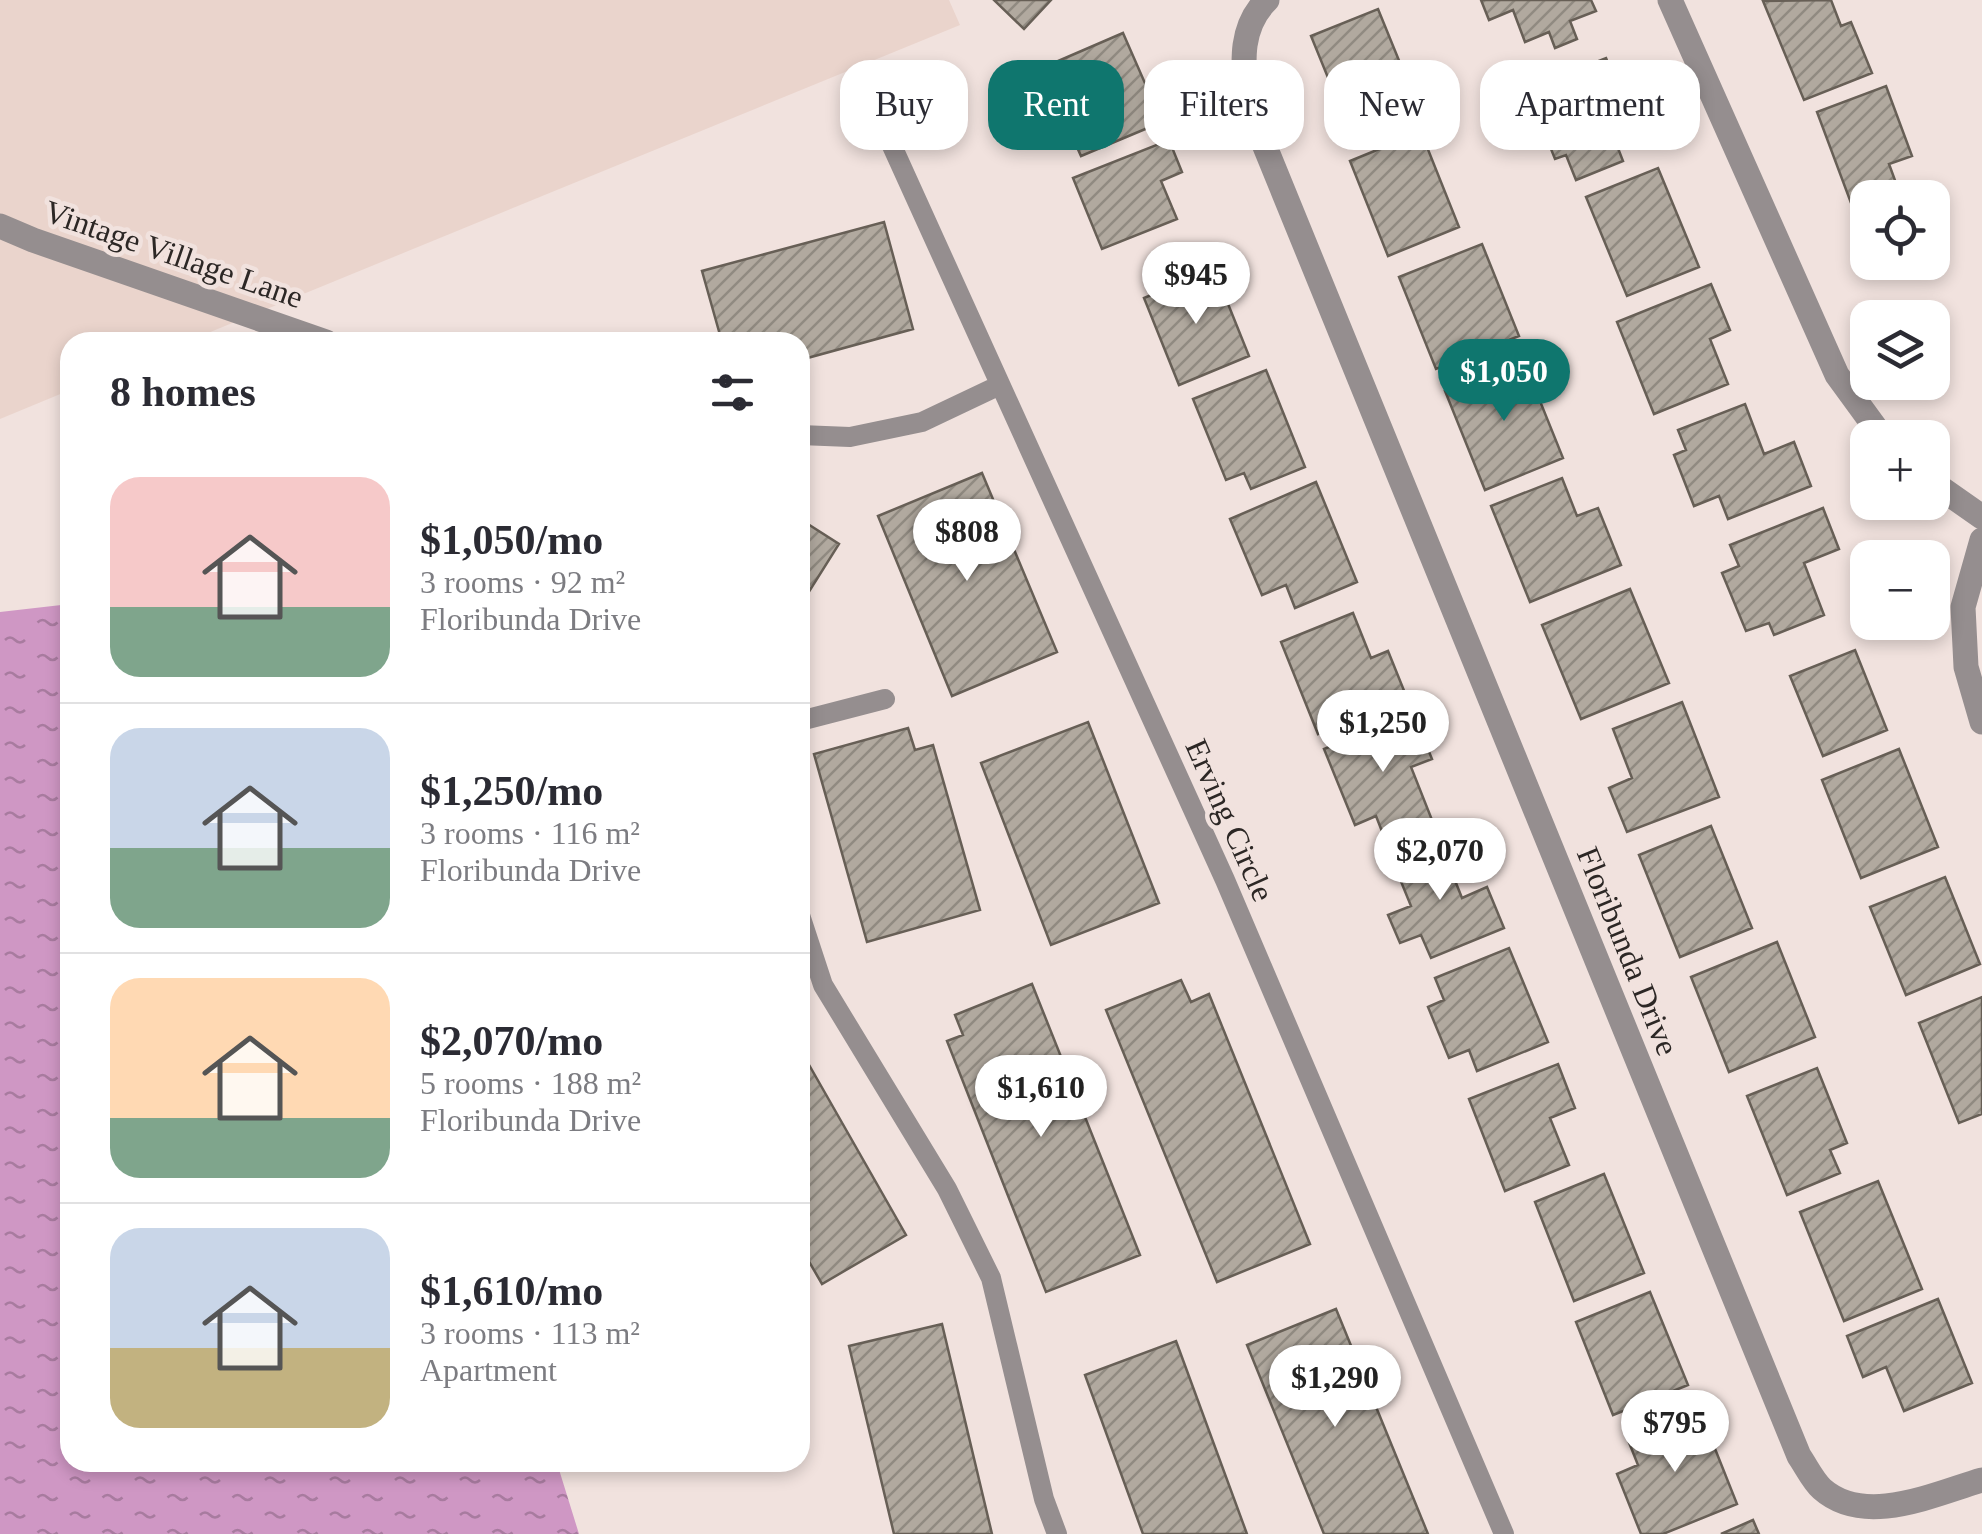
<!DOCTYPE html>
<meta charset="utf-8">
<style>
body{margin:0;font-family:Georgia,serif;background:#f2f2f3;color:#2b2b33;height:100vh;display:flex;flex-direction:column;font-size:38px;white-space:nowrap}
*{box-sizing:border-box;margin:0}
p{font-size:32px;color:#7c7c81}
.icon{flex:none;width:55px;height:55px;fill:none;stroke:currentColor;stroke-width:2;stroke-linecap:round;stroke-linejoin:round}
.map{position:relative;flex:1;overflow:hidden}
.details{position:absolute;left:60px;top:332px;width:750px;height:1140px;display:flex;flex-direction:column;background:#fff;border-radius:30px;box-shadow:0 5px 15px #0003}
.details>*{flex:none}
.banner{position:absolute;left:840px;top:60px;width:950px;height:90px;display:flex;gap:20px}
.buttons{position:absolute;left:1850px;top:180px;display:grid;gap:20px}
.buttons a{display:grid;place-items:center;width:100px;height:100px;border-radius:20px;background:#fff;box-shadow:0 5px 15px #0003;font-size:50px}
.price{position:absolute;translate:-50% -85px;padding:0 22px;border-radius:35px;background:#fff;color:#222;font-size:32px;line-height:65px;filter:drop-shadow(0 2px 5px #0008)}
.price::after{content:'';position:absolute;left:50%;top:60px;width:30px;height:22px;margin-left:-15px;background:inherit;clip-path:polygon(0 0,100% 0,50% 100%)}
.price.current{background:#0f766e;color:#fff}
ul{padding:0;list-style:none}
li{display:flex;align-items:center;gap:30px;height:250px;padding:0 50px}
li+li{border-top:2px solid #e1e1e2}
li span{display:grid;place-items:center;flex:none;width:280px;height:200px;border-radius:30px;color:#555}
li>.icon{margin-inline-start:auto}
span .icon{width:120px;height:120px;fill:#fffc;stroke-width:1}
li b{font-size:42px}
h2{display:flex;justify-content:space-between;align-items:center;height:120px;padding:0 50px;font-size:42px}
.chip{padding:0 35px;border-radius:30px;background:#fff;box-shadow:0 5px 15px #0003;font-size:35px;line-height:90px}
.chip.current{background:#0f766e;color:#fff}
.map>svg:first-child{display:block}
.built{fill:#ead4cc}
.water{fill:url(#water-ripples)}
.building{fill:url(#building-hatch);stroke:#675f56;stroke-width:2.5}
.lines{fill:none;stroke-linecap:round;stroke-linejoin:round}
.service{stroke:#958e8f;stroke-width:20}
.minor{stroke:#958e8f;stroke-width:25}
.labels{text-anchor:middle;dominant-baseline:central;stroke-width:9;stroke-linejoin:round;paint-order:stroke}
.street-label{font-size:32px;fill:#2c2725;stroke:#f1e2de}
</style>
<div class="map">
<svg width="1982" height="1534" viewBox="0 0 1982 1534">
<defs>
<pattern id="water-ripples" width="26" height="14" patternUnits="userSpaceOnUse" patternTransform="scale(2.5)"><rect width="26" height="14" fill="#cf97c4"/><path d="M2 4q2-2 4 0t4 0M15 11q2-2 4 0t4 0" fill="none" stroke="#a87b9f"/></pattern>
<pattern id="building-hatch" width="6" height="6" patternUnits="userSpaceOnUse" patternTransform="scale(2.5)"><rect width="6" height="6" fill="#b1a99f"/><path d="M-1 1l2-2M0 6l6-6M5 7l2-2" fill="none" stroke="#908a81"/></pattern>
</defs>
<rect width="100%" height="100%" fill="#f1e2de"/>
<!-- built -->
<path class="built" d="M0,0H949L960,25L186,342H70V390L0,419Z"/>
<!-- water -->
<path class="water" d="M70,604V1462L557,1463L579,1534H0V612Z"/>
<!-- building -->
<path class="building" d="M994,0H1051L1024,29Z
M1481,0H1591L1596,11L1570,21L1577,39L1555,48L1549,32L1525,42L1513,10L1489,20Z
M1831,0L1841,26L1851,22L1872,73L1804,100L1763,1Z
M1378,9L1420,112L1353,139L1311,36Z
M1123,33L1162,122L1081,156L1042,68Z
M1606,58L1623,99L1602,107L1623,161L1576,180L1566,155L1555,159L1527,89Z
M1886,86L1912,156L1889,164L1900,194L1890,198H1868V206L1854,211L1817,112Z
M1421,132L1459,227L1388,256L1350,161Z
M1169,140L1182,172L1161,181L1177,219L1102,249L1073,178Z
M1658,168L1699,267L1627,296L1586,197Z
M884,222L913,329L800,360V342H722L702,271Z
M1482,244L1519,336L1436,369L1399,277Z
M1214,269L1249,356L1179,385L1144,298Z
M1711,284L1730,330L1710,339L1728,384L1654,414L1617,322Z
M1523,359L1563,458L1485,490L1445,391Z
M1266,370L1305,467L1251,489L1244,473L1226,480L1193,399Z
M1745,404L1764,454L1794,442L1811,486L1728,519L1719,496L1694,506L1674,455L1686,450L1678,430Z
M982,473L1057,652L952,696L878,516Z
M1562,478L1577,516L1598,508L1621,565L1530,602L1491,506Z
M1316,482L1357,582L1295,608L1286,585L1262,595L1230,519Z
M1823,508L1839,549L1804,563L1824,615L1774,635L1769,623L1746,631L1722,573L1739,566L1730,545Z
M800,519L839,544L800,606Z
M1630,589L1669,683L1581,719L1542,625Z
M1353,613L1371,658L1388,651L1407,698L1318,734L1281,642Z
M1855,650L1887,730L1823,756L1790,676Z
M1682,702L1719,797L1627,832L1609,788L1632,778L1613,729Z
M1413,713L1432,759L1411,767L1432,820L1385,839L1376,816L1355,825L1324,749Z
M1088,722L1159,903L1051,945L981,763Z
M908,728L915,750L933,745L980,910L867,942L814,754Z
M1899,749L1938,847L1861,878L1822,780Z
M1711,826L1752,928L1680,957L1639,855Z
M1438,838L1462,898L1487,887L1504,928L1431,958L1421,935L1400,943L1388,915L1411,906L1391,857Z
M1945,877L1980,964L1906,995L1870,907Z
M1777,942L1815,1037L1729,1072L1691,977Z
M1509,948L1548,1042L1477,1071L1469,1050L1449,1058L1428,1007L1444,1000L1435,978Z
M1181,980L1191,1002L1209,994L1310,1244L1217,1282L1106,1010Z
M1032,984L1140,1255L1046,1292L947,1041L963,1035L955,1015Z
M1982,997V1114L1959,1123L1919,1023Z
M800,1049L906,1235L822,1284L800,1246Z
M1558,1064L1575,1108L1550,1118L1569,1165L1505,1191L1469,1099Z
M1817,1068L1847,1143L1830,1150L1840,1173L1787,1195L1747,1096Z
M1604,1174L1644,1273L1574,1301L1535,1202Z
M1878,1181L1922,1289L1844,1321L1800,1212Z
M1650,1292L1688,1385L1613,1415L1576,1322Z
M1938,1299L1972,1383L1904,1411L1886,1367L1863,1377L1847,1336Z
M1336,1309L1428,1534H1324L1247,1345Z
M942,1324L992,1534H894L849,1346Z
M1176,1341L1247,1534H1143L1085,1375Z
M1698,1406L1737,1504L1663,1534H1641L1617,1474L1638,1465L1626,1435Z
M1753,1520L1759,1534H1721Z"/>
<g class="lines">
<!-- service -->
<path class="service" d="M888,137L1225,880L1504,1534
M800,435L850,437L922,422L1000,385
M800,721L885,699
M800,915L823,985L947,1189L991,1278L1044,1499L1057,1534"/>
<!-- minor -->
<path class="minor" d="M1267,0C1239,27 1243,64 1246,100L1799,1456C1806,1466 1813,1481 1822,1489C1865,1527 1934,1494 1982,1480
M1670,0L1837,375L1883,438
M0,226L33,240L326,342
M1932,482L1982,517
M1982,540L1963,607L1966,667L1982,722"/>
</g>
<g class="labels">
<!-- street labels -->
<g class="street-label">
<text transform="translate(174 254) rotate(19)">Vintage Village Lane</text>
<text transform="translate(1230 820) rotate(66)">Erving Circle</text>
<text transform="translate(1628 951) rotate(68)">Floribunda Drive</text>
</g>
</g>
</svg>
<div class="buttons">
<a><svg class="icon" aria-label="locate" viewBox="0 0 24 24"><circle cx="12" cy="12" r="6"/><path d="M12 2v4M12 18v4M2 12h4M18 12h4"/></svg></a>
<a><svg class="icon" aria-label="layers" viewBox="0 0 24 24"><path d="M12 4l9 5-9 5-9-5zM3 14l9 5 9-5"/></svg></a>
<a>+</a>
<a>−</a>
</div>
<b class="price" style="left:1196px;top:327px">$945</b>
<b class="price current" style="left:1504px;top:424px">$1,050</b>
<b class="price" style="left:967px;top:584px">$808</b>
<b class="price" style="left:1383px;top:775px">$1,250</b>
<b class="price" style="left:1440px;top:903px">$2,070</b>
<b class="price" style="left:1041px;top:1140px">$1,610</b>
<b class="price" style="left:1335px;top:1430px">$1,290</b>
<b class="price" style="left:1675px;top:1475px">$795</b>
<div class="banner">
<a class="chip">Buy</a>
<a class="chip current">Rent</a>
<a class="chip">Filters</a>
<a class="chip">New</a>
<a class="chip">Apartment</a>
</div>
<section class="details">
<h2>8 homes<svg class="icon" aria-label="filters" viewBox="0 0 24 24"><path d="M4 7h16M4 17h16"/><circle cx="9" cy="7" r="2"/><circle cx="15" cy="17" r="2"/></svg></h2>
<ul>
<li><span style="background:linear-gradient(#f6c9c9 65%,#7fa58c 0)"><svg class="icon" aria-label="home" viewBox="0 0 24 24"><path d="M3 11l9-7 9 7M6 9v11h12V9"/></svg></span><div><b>$1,050/mo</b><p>3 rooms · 92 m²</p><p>Floribunda Drive</p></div></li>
<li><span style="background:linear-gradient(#c9d6e8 60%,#7fa58c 0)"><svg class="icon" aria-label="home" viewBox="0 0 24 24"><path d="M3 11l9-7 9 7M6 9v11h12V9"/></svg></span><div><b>$1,250/mo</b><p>3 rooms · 116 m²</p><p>Floribunda Drive</p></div></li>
<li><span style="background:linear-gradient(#ffd9b3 70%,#7fa58c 0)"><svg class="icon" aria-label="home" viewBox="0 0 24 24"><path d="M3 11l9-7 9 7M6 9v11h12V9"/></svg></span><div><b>$2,070/mo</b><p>5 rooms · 188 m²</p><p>Floribunda Drive</p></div></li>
<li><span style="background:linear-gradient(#c9d6e8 60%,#c2b280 0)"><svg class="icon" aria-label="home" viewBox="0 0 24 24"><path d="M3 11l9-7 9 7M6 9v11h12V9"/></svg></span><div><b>$1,610/mo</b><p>3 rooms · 113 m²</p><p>Apartment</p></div></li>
</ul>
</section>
</div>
